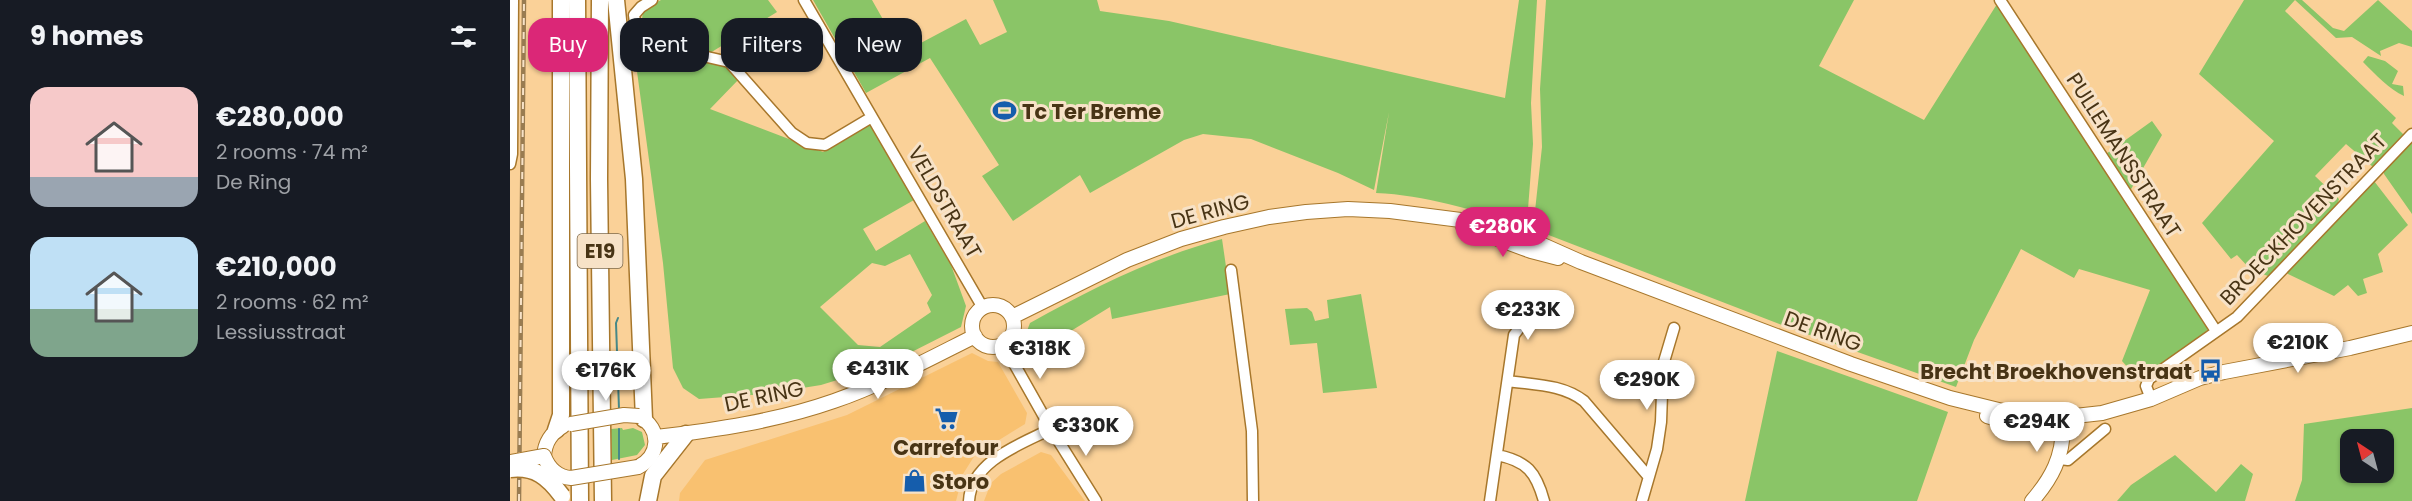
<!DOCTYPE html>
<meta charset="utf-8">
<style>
body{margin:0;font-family:Poppins,sans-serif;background:#20242c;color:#f1f3f6;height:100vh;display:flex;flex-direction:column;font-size:22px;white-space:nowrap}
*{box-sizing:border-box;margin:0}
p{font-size:20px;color:#9ea1a6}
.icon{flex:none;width:33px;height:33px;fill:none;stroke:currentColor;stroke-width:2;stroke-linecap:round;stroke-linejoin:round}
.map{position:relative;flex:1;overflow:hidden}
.drawer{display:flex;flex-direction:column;background:#171b24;width:510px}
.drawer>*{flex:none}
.guide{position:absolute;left:18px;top:18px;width:570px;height:54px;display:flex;gap:12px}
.needle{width:39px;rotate:324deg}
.controls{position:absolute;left:1830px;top:429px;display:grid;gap:12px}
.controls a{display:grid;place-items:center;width:54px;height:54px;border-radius:12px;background:#171b24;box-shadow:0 2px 4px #0004;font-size:30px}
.price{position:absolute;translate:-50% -51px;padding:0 14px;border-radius:21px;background:#fff;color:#222;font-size:20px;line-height:39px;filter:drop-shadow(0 2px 3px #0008)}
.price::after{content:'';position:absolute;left:50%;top:36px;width:18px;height:14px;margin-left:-9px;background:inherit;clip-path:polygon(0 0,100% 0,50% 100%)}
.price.selected{background:#db2777;color:#fff}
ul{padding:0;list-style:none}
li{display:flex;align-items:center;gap:18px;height:150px;padding:0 30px}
li span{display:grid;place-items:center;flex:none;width:168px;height:120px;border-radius:18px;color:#555}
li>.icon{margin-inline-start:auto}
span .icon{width:72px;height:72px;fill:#fffc;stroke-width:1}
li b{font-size:26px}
h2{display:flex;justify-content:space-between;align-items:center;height:72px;padding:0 30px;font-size:26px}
.tag{padding:0 21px;border-radius:18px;background:#171b24;box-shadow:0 2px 4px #0004;font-size:21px;line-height:54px}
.tag.selected{background:#db2777;color:#fff}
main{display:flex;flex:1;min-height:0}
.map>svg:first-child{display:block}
.built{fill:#f9c170}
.green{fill:#8ac567;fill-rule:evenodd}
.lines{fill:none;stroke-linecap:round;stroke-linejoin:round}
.stream{stroke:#468888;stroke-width:2}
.minor-casing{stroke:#a7772c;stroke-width:13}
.major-casing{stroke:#a7772c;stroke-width:16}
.highway-casing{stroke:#a7772c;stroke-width:19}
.minor{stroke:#fff;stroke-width:10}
.major{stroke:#fff;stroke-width:14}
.highway{stroke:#fff;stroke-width:16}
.rail-casing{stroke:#997c51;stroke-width:4.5}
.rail{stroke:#f7e2c7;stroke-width:2;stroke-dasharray:7;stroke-linecap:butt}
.major-bridge-casing{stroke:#a7772c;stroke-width:16;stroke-linecap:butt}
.highway-bridge-casing{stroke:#a7772c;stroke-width:19;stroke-linecap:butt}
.major-bridge{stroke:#fff;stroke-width:14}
.highway-bridge{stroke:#fff;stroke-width:16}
.labels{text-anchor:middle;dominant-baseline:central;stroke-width:6;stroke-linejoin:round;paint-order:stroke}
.shield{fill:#f7e2c7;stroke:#7c684a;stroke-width:1.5}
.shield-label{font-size:20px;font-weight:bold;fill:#483415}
.poi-label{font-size:21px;font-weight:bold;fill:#483415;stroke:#f7e2c7;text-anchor:start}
.street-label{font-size:21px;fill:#483415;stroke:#f7e2c7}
</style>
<main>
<section class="drawer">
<h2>9 homes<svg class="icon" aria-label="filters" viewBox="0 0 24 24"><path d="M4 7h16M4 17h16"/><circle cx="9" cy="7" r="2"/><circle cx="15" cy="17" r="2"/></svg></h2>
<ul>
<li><span style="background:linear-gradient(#f6c9c9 75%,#9aa5b1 0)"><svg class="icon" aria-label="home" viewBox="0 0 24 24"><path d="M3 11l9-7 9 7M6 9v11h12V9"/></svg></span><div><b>€280,000</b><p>2 rooms · 74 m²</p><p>De Ring</p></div></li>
<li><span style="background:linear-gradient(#bfe0f5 60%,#7fa58c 0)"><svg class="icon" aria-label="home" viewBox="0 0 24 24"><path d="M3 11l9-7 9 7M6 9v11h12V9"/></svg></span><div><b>€210,000</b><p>2 rooms · 62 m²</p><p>Lessiusstraat</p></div></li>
</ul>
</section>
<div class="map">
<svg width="1902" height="501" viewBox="0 0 1902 501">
<rect width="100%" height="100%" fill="#fad198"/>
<!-- built -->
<path class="built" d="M462,353L478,361L488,362L517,413L515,424L465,455L453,474L446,501H169L170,493L195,460L337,415Z
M531,452L541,455L575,501H474L481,483L491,474Z"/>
<!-- green -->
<path class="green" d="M151,0H258L267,12L200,53L140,38C135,34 134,32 133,25C129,10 139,7 151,0Z
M303,0H362L392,53L456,19L470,45L497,32L483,0H587L590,11L659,21L995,98L1009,0H1027L1021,103L1023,144L1017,222L1009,224C962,210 915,195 866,193L879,112L864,190L828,173L741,139L693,134L674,140L580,193L570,175L503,221L472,176L489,165L420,58L356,93Z
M1036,0H1344L1309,66L1414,120L1487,4L1696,321L1698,329L1694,334L1645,370L1631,382L1612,361L1640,290L1569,269L1564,278L1511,249L1464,340L1446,387L1280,328L1023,229L1032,147L1030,89Z
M1734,0H1792L1823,28L1834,31L1868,0L1902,31V47L1889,43L1870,51L1871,56L1842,37L1826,38L1785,0L1775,11L1886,118L1882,123L1894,135L1863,167L1836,144L1805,176L1829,199L1828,203L1761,277L1741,270L1727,255L1721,259L1692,223L1764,141L1689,74Z
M123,42L212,62L230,78L200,109L313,152L359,123L404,200L353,229L366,251L415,221L441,265L456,306L451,327L376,365L311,385L255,394L189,399L173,388L163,368L153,263ZM400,254L422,295L417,303L421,312L370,347L348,345L310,307L362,263L375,266Z
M1858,56L1875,61L1888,71L1882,84L1893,86L1894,96C1880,90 1865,74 1853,62Z
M1642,121L1652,135L1620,191L1596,154Z
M1902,139V214L1874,174V168Z
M1864,181L1898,225L1868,254L1873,272L1853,279L1857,293L1848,296L1838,285L1824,296L1778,274L1776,270Z
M712,239L720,294L602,319L600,307L512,361L509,352L520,323C583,288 642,258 712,239Z
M851,294L867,388L813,393L807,343L780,345L775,309L797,308L802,312L805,321L819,318L817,300Z
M1267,351L1438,412L1407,501H1235Z
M1902,408V501H1785L1792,480L1794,424ZM1840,440H1874V472H1840Z
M112,428L113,430L123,428L132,432L135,445L127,455L102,460L101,429Z
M1665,455L1706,492L1731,464L1743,474L1735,501H1607L1621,485Z"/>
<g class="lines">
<!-- stream -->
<path class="stream" d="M108,318L106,323L109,409
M109,459V429"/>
<defs>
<path id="minor" d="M142,0L131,7L124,15L127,36L132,42L219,62L282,133L297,143L315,145L362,117
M294,0L473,308
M1490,0L1706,331
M0,164L2,154L3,0
M721,270L742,431L743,501
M493,344L541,429L586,501
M998,381C1024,385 1052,384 1074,401L1138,476
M1641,399L1636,386L1639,379L1727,317L1902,134
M987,455C1017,461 1026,472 1034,501
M1550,459L1558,460L1595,429
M459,501C461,461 511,444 541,429
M980,501L1004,335L1010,327L1013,299
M1132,501L1147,449L1151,422L1153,365L1164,328"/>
<path id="major" d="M953,226L1021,251L1048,258
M462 326a21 21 0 1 1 42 0a21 21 0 1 1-42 0Z
M502,317L617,260L671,239L714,227L759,217L796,212L838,209L880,211L974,223L1017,238L1071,262L1341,364L1440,398L1517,417L1547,418L1592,413L1641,399L1690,378L1714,372L1840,348L1902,333
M1477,416L1507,425L1543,426
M146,437C206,430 267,421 324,401C373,384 419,359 465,336
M34,456C35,442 41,433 53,426
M128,467C150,456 152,429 129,416
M1522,501C1542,478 1553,457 1553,426L1547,418"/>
<path id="highway" d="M67,0L70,501
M90,0L89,179L93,501
M106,0L124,179L134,419
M46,430L51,415V0
M138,501L143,476L176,434"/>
</defs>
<!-- minor casing -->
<use href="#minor" class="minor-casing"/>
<!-- major casing -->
<use href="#major" class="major-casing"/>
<!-- highway casing -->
<use href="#highway" class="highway-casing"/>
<!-- minor -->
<use href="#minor" class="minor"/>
<!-- major -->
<use href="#major" class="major"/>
<!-- highway -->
<use href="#highway" class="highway"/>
<defs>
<path id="rail" d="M9,501L14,0"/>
</defs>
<!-- rail casing -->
<use href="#rail" class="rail-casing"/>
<!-- rail -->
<use href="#rail" class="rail"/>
<defs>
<path id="major-bridge" d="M61,424L114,415L129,416
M0,462L34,456C39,469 48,477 61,478L128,467"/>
<path id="highway-bridge" d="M0,469C25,466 38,477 52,496"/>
</defs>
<!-- major-bridge casing -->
<use href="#major-bridge" class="major-bridge-casing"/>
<!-- highway-bridge casing -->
<use href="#highway-bridge" class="highway-bridge-casing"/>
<!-- major-bridge -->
<use href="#major-bridge" class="major-bridge"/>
<!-- highway-bridge -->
<use href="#highway-bridge" class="highway-bridge"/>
</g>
<!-- icons -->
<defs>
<symbol id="stadium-bare" viewBox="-9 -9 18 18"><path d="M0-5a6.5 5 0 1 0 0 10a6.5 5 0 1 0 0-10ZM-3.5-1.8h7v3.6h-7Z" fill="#155dac" stroke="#f7e2c7" stroke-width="2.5" paint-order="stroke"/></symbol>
<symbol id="bus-bare" viewBox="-9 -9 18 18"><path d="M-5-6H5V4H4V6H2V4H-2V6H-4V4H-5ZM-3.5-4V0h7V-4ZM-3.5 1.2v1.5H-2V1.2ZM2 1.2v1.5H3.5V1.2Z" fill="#155dac" stroke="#f7e2c7" stroke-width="2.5" paint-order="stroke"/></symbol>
<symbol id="supermarket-bare" viewBox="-9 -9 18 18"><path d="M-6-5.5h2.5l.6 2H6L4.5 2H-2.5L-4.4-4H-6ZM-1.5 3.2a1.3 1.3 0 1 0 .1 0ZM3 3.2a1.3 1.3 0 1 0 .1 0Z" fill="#155dac" stroke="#f7e2c7" stroke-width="2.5" paint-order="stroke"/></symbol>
<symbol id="shop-bare" viewBox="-9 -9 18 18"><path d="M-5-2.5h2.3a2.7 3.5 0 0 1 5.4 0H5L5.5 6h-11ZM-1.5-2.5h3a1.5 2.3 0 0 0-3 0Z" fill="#155dac" stroke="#f7e2c7" stroke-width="2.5" paint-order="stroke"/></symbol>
</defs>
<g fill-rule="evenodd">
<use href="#stadium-bare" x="478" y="94" width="33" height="33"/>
<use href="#bus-bare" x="1684" y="354" width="33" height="33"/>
<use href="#supermarket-bare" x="420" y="402" width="33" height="33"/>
<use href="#shop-bare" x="388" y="464" width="33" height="33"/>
</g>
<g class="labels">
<!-- shield labels -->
<rect class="shield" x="67.5" y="234" width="45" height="34" rx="4.5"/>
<g class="shield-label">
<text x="90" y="251">E19</text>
</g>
<!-- poi labels -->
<g class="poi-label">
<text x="512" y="111">Tc Ter Breme</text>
<text x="1682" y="371" text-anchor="end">Brecht Broekhovenstraat</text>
<text x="436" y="447" text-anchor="middle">Carrefour</text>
<text x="422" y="481">Storo</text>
</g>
<!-- street labels -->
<g class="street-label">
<text transform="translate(1614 155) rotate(57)">PULLEMANSSTRAAT</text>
<text transform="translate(435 202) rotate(60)">VELDSTRAAT</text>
<text transform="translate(700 211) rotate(-15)">DE RING</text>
<text transform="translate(1793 219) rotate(-46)">BROECKHOVENSTRAAT</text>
<text transform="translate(1313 331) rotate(20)">DE RING</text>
<text transform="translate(254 396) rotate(-12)">DE RING</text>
</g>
</g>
</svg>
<div class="controls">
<a><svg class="needle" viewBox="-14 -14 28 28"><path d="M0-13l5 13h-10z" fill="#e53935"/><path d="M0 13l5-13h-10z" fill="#9ea1a6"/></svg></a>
</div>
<b class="price selected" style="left:993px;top:258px">€280K</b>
<b class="price" style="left:1018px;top:341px">€233K</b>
<b class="price" style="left:1788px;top:374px">€210K</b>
<b class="price" style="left:530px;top:380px">€318K</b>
<b class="price" style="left:368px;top:400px">€431K</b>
<b class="price" style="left:96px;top:402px">€176K</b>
<b class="price" style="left:1137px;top:411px">€290K</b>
<b class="price" style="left:1527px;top:453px">€294K</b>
<b class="price" style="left:576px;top:457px">€330K</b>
<div class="guide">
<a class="tag selected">Buy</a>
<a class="tag">Rent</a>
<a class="tag">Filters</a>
<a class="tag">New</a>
</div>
</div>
</main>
